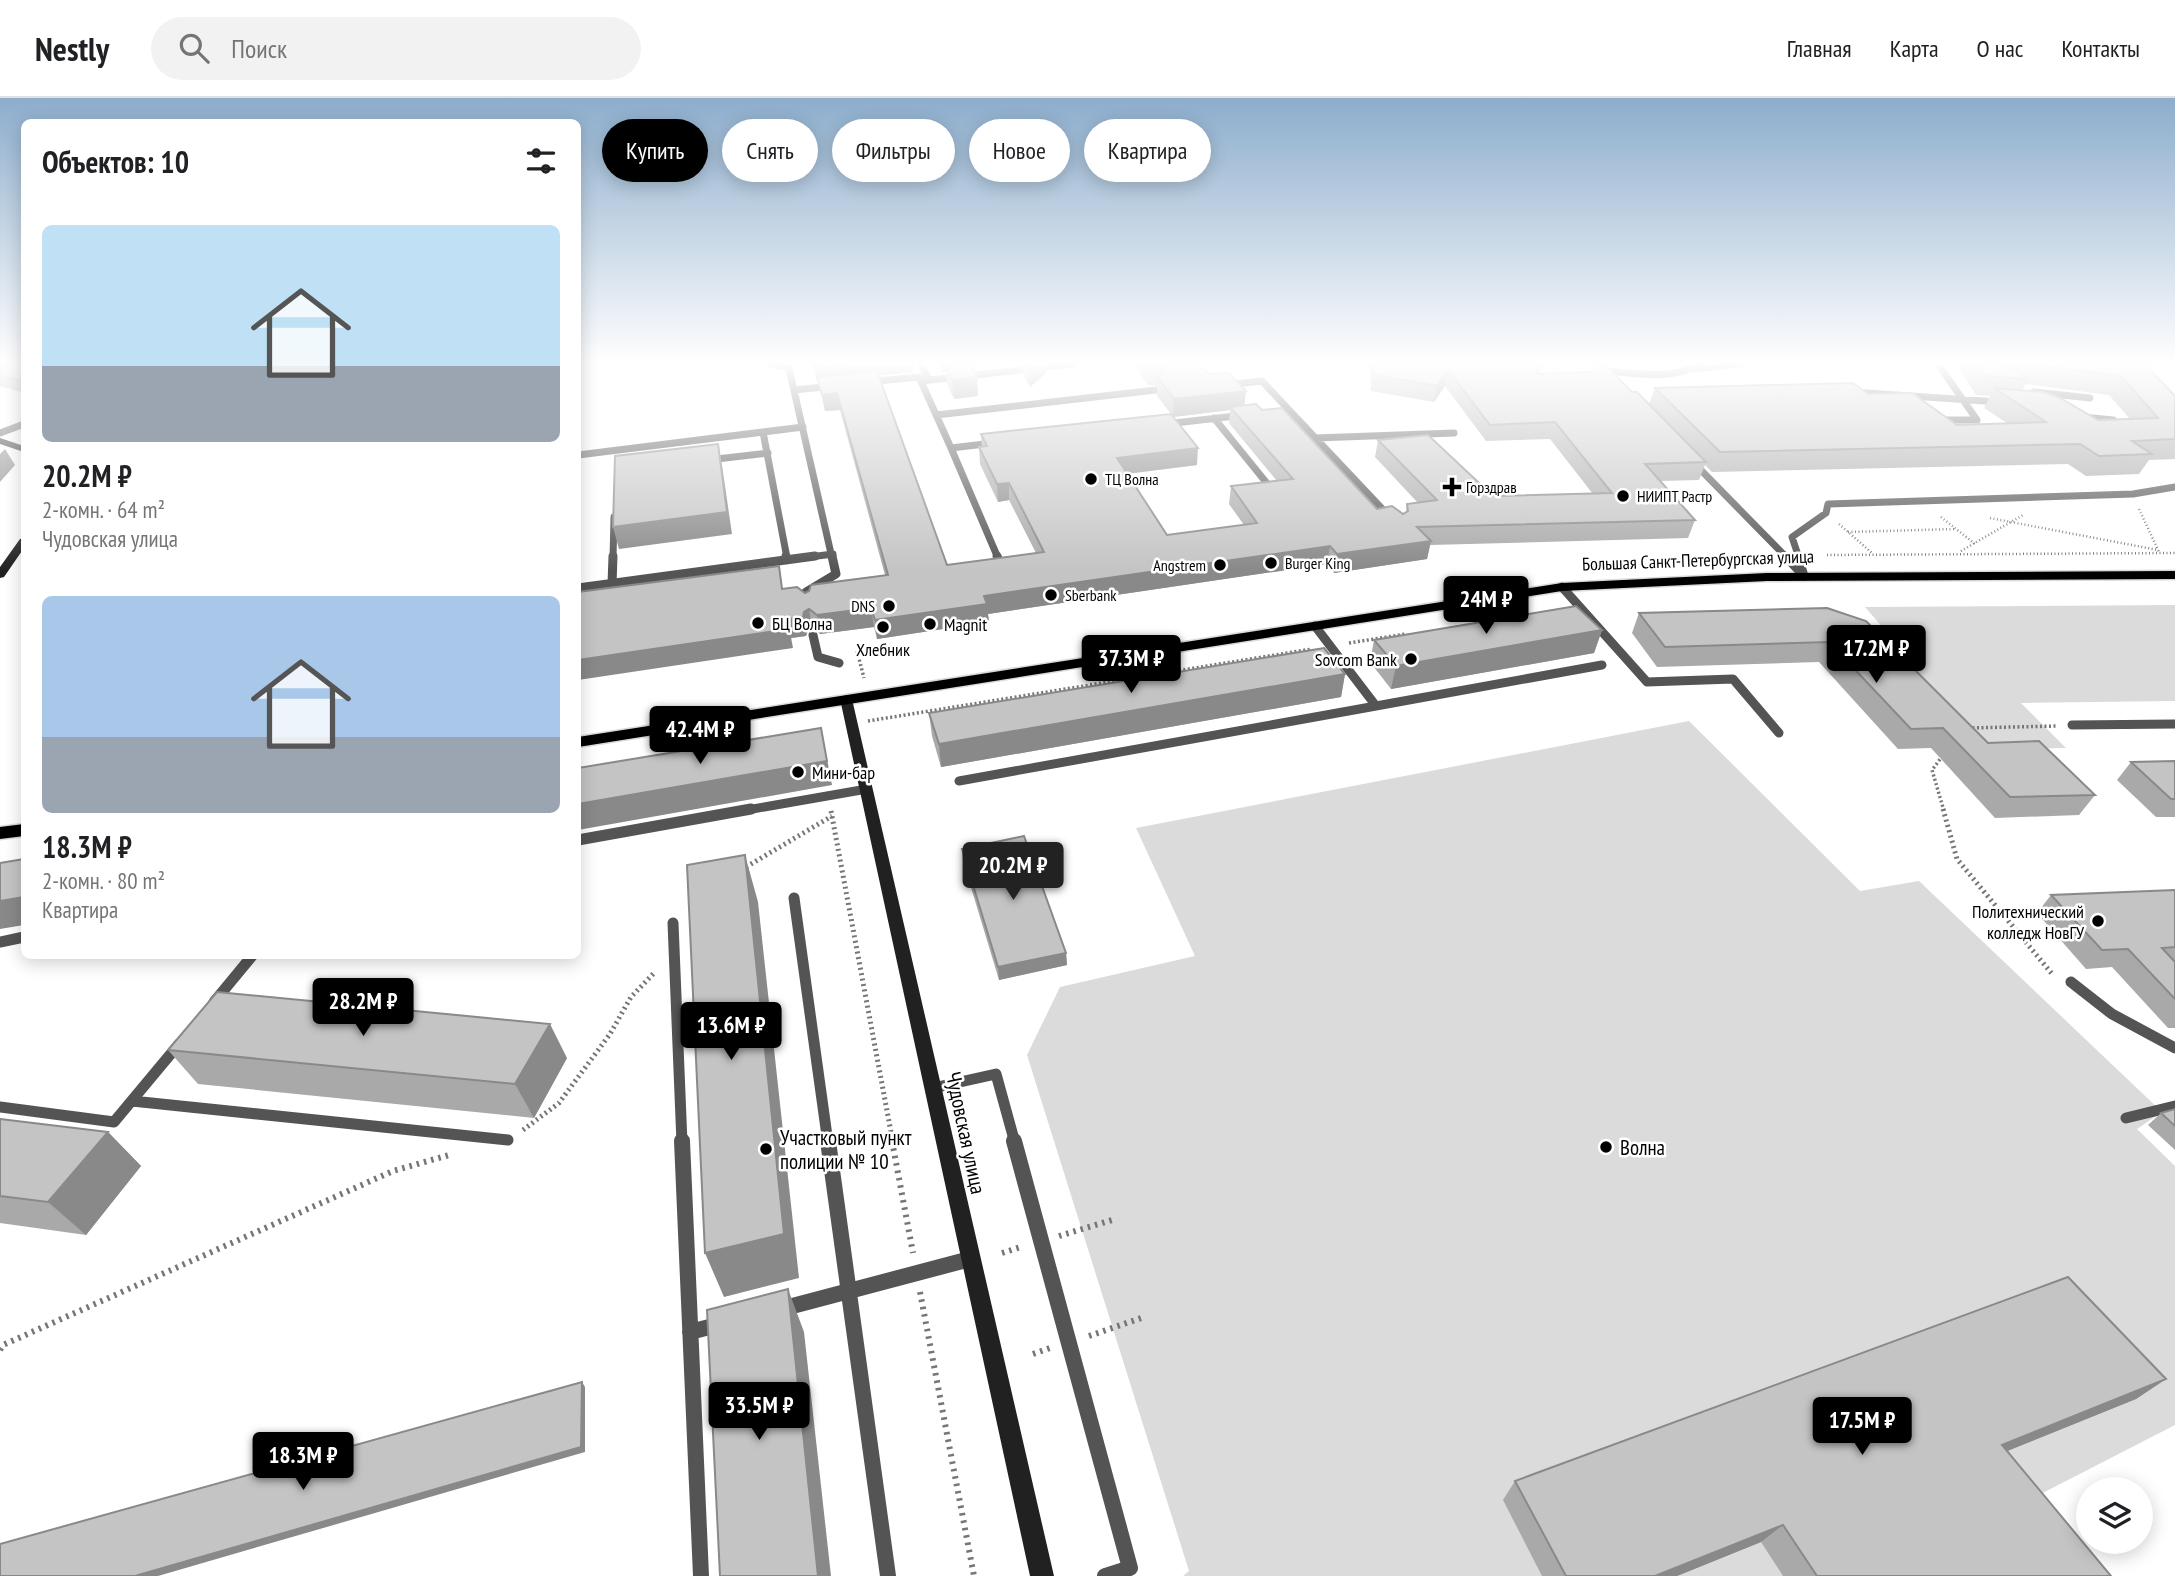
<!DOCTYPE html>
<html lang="ru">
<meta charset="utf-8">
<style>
body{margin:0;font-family:"PT Sans Narrow",sans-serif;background:#f2f2f2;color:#202124;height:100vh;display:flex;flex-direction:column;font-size:26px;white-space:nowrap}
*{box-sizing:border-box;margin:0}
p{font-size:23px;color:#757577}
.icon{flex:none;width:38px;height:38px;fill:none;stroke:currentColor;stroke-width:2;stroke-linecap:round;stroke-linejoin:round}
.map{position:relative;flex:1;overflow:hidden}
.details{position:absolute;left:21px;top:21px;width:560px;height:840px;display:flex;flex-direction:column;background:#fff;border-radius:10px;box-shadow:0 4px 18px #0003}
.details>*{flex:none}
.guide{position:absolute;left:602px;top:21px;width:665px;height:63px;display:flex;gap:14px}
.buttons{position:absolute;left:2076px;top:1379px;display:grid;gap:14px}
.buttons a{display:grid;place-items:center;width:77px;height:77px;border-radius:50%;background:#fff;box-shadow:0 4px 18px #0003;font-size:35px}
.price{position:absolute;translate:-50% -60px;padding:0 16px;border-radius:7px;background:#000;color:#fff;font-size:23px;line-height:46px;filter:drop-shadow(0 2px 4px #0008)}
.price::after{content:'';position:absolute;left:50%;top:42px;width:21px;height:16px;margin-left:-10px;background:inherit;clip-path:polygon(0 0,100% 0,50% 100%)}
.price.selected{background:#222;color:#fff}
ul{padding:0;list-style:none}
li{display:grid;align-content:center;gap:14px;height:371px;padding:0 21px}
li span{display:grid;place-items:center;height:217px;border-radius:10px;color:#555}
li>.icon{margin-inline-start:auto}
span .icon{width:126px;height:126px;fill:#fffc;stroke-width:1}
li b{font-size:30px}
h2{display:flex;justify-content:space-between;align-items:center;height:84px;padding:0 21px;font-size:30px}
.chip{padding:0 24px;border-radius:32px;background:#fff;box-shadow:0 4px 18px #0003;font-size:24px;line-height:63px}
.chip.selected{background:#000;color:#fff}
header{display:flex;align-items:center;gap:42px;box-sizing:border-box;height:98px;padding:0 35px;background:#fff;border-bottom:2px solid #e0e0e0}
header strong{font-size:33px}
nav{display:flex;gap:38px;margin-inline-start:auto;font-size:24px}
.search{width:490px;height:63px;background:#f2f2f2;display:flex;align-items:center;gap:18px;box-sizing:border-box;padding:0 24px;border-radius:38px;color:#757577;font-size:26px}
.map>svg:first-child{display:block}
.green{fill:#dbdbdb}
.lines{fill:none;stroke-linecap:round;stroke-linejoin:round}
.primary-casing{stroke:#dbdbdb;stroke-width:3}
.path-far3{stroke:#767676;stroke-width:2.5;stroke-dasharray:1 2.5;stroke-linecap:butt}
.path-far2{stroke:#767676;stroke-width:3.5;stroke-dasharray:2 2.5;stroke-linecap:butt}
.path-far1{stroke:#767676;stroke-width:5;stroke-dasharray:2 3.5;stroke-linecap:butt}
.path{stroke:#767676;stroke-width:6;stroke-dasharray:2.5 5;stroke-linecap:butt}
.service-far3{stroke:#545454;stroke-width:7}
.service-far2{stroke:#545454;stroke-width:9}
.service-far1{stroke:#545454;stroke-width:11}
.service{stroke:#545454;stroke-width:16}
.secondary{fill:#212121;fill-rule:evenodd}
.primary{fill:#000;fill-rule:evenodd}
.wall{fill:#a9a9a9;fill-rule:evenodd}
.shaded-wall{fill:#898989}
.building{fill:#c4c4c4;stroke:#898989;stroke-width:2}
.poi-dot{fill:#000;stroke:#fff;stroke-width:2.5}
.labels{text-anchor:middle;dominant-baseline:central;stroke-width:5;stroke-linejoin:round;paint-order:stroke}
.far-poi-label{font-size:16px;fill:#000;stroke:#fff;text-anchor:start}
.street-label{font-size:18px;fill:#000;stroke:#fff}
.poi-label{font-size:18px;fill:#000;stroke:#fff;text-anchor:start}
.near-street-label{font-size:21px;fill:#000;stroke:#fff}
.near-poi-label{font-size:21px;fill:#000;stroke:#fff;text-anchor:start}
</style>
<header>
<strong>Nestly</strong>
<div class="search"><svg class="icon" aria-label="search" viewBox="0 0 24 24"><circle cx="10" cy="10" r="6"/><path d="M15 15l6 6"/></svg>Поиск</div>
<nav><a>Главная</a><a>Карта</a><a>О нас</a><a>Контакты</a></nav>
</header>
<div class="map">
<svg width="2175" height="1478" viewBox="0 0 2175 1478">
<rect width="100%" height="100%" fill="#fff"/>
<!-- green -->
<path class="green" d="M2175,507V603L2021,605L2066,650L1973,652L1856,535L1884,531L1865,509Z
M1689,623L1860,793L1919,783L2162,1014L2137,1031L2175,1068V1327L2025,1404L2081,1478H1183L1189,1473L1027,957L1060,889L1195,858L1136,730Z"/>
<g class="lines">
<defs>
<path id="primary" d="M2175,473V481L1767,483L1562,493L578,649V639L1562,485L1767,475Z
M24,726V738L0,741V729Z"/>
</defs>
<!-- primary casing -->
<use href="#primary" class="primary-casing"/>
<!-- path-far3 -->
<path class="path-far3" d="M1526,266L1557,272
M2139,411L2159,454
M1941,419L1975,446
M1990,420L2158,452
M1839,426L1872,455
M1848,434L1955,431
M1961,453L2023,417
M1827,457L2175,455"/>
<!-- path-far2 -->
<path class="path-far2" d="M1349,545L1406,536
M857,553L864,580
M868,623L1312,551
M1968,630L2057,628
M1944,713L1932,672L1941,660L1946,659"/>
<!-- path-far1 -->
<path class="path-far1" d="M1943,711L1957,761L2053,877
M831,713L893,1045
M746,769L832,718
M523,1032L559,1005L610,936L631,899L655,874"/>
<!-- path -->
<path class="path" d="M892,1043L913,1155
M1059,1138L1112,1122
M1002,1155L1021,1149
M920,1194L974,1478
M1089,1238L1144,1219
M0,1252L3,1247L393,1073L449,1057
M1033,1256L1050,1250"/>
<!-- service-far3 -->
<path class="service-far3" d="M769,266L789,270
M788,266L832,460
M921,266L929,282
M1695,271L1740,266
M1609,273C1639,276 1673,282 1700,266
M921,283L1073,266
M867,284L919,279L951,350L993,345
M1226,287L1262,283L1289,312
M794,292L833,288
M1852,294L2000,304
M2034,294L2090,300
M1274,314L1289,312L1390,419
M936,317L1156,292
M2083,319L2113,322
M1214,320L1274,394
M1937,322H1977L1938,266
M1166,326L1244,317
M763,334L787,460
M0,335L24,326
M1315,340L1454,335
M951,350L998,460
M578,357L803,329
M708,362L768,355
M1694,365L1787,460
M613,460L614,419
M802,460L833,456
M1799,460L1792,439L1826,415L1828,406L2133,396L2175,389"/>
<!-- service-far2 -->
<path class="service-far2" d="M786,458L787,462
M997,458L1002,469
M1785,458L1802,476
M1798,458L1804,478
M612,486L613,458
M1562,489L1647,584L1733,581L1779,635
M578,490L815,458
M808,507L806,494L836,476L832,458
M813,537L818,559L839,565
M1376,608L1602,567
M2072,627L2175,626
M959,683L1376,608L1315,528
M741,713L867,691"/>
<!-- service-far1 -->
<path class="service-far1" d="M578,742L751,711
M794,800L828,1045
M673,825L682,1045
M0,844L24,839
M2071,884L2112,916L2175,950
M214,904L252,858
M933,990L996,976L1015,1045
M132,1003L508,1042
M0,1009L114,1024L179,946
M2126,1020L2175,1008"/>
<!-- service -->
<path class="service" d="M682,1043L701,1478
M828,1043L888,1478
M1014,1043L1130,1470L1105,1478
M781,1211L970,1161
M690,1234L721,1226"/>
<!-- secondary -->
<path class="secondary" d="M0,340L24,348V354L0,346Z
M24,440V450L4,479L0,480V469L20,441Z
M846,597L852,601L1054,1478H1030L840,601Z"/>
<!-- primary -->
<use href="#primary" class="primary"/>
</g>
<!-- wall -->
<path class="wall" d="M0,266H24V295L0,288Z
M812,266H912L913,274L879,277L947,467L1036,455L1009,402L998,404L980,366L979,349H982L981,336L1171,316L1157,298V288L1148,287L1133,266H1200L1209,276L1246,293L1244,307L1262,312L1377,411L1403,416L1406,414L1407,406L1418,405L1375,359L1378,342L1493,398L1593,396L1550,341L1486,343L1445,288L1434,304L1371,293L1370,266H1542L1539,276L1632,294L1649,306L1655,290L1868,296L1957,327L2007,325L1984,310L1990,298L1976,297L1956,266H2145L2175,298V361L2149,362L2139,376L2086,378L2068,366L1712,374L1705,367L1699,382L1660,383L1695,422L1688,440L1430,447L1427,461L1334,475L1327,466L988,516L989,524L877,541L874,529L820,536L812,530L808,532L806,538L791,540L793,550L783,491L805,495L885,477L840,312L825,313L818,283H817ZM2026,286L2109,297L2130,321L2098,322L2022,292ZM1230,312L1229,325L1277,383L1231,388L1229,406L1244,427L1167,437L1127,376L1197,367L1173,319Z
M939,266H971L978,298L954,301L947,286L946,274H942Z
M1023,266H1046V275L1030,289L1024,278Z
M1827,510L1988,645L2095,697L2079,717L1995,720L1931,650L1898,651L1819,564L1657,569L1632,535L1639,515Z
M1602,532L1594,555L1391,591L1370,564L1374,542Z
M1345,576L1341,599L941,669L932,638L929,615Z
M2175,663V719H2156L2117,682L2131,664Z
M962,751L1066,855L1067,867L999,882L963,763Z
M2175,792V930H2168L2112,869L2086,871L2037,815L2051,797Z
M168,952L567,960L534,1020L198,986Z
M2175,1011V1052L2148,1027L2161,1015Z
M0,1021L108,1034L141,1068L86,1137L0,1125Z
M2166,1281L2136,1301L2007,1353L2111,1478H1783L1761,1444L1677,1478H1542L1503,1402L1515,1383Z"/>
<!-- shaded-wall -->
<path class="shaded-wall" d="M855,266H912L913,274L817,283L815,270Z
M1034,266H1046V275L1030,289L1029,270Z
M1541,266H1542L1540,274L1531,292L1536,276Z
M946,269V274H942V270Z
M1448,272L1445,288L1434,304L1437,288Z
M977,279L978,298L954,301L952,282Z
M1246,293L1244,311L1230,309V312L1173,319L1174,301Z
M837,295L840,312L825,313L822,297Z
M718,346L722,367L732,436L619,451L613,429Z
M1198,350L1197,367L1116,377L1117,360Z
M5,351L15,367L0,384V356Z
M1009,385V402L998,404L997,386Z
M1431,443L1427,461L1334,475L1337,456Z
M1330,448L1327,466L988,516L989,524L877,541L875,522L984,498Z
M871,510L874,529L820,536L817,517Z
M809,511L812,530L808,532L806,538L791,540L793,550L578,582V562L787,521Z
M1602,532L1594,555L1391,591L1396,568Z
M1345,576L1341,599L941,669L939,646Z
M821,630L832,687L578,732V706Z
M745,757L758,804L799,1180L724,1199L705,1155Z
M24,799V827L0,831V803Z
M1066,855L1067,867L999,882L998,869Z
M550,926L567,960L534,1020L515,986Z
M108,1034L141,1068L86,1137L48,1104Z
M788,1191L804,1234L831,1478H818Z
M2166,1281L2136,1301L1975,1366L2002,1347Z
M582,1284L585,1289V1354L158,1478H135Z
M1783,1427L1761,1444L1677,1478H1655Z"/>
<!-- building -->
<path class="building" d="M0,266H24V284L0,277Z
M814,266H855L815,270Z
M940,266H957L946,267L947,269L942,270Z
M957,266H971L977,279L952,282L946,267Z
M1147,266H1200L1209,276L1229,275L1246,293L1174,301L1158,280L1163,276L1161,270L1149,269Z
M1373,266H1541L1536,276L1590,274L1600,266H1604L1632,294H1637L1706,364L1645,366L1695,422L1417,429L1431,443L1337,456L1330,448L984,498L987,506L875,522L871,510L817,517L809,511L804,514L803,519L787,521L789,531L578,562V494L779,468L782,491L797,489L805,495L809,493L811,487L888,477L837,295L822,297L817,279L877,273L947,467L1044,454L1009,385L997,386L979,349L987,348L981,336L1171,316L1198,350L1117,360L1167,437L1257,425L1231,388L1293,381L1230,309L1256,306L1262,312L1282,310L1377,411L1392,408L1403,416L1408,413L1407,406L1437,402L1378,342L1428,337L1493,398L1612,395L1555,324L1490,327L1448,272L1437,288L1374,277Z
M1978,266H2145L2175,298V341L2132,343L2152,356L2099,358L2080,346L1720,354L1655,290L1853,285L1868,296L1912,295L1957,327L2046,324L1994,290L2043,294L2060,300L2098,322L2158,320L2121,278L2034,267L2005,266L2029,281L1986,278Z
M718,346L727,414L613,429L615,358Z
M1576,508L1602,532L1396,568L1374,542Z
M1827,510L1866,523L1988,645L2039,643L2095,697L2010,699L1943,630L1911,631L1829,544L1665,549L1639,515Z
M1324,550L1345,576L939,646L929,615Z
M821,630L827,663L578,706V670Z
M2175,663V701H2171L2131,664Z
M1024,738L1066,855L998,869L962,751Z
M745,757L784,1136L705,1155L687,767Z
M24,761V799L0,803V765Z
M2175,792V849L2162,850L2175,864V901L2128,851L2102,852L2051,797Z
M217,894L550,926L515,986L168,952Z
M2175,1011V1028L2161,1015Z
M0,1021L108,1034L48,1104L0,1098Z
M2068,1179L2166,1281L2002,1347L2111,1478H1817L1783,1427L1655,1478H1566L1515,1383Z
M788,1191L818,1478H720L707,1212Z
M582,1284L581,1349L135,1478H0V1446Z"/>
<!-- sky -->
<linearGradient id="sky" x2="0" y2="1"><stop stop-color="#8cadcc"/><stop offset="0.56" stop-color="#fff"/><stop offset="1" stop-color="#fff" stop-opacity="0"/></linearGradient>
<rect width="2175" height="473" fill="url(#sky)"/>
<!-- markers -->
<g class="poi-dot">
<circle cx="1091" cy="381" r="7"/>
<path d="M1448.5 378.5h7v7h7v7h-7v7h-7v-7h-7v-7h7z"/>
<circle cx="1623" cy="398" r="7"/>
<circle cx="1271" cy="465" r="7"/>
<circle cx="1220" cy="467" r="7"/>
<circle cx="1051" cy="497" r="7"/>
<circle cx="889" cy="508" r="7"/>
<circle cx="758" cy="525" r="7"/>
<circle cx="930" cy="526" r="7"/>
<circle cx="883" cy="529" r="7"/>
<circle cx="1411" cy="561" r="7"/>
<circle cx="798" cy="674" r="7"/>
<circle cx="2098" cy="823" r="7"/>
<circle cx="1606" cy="1049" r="7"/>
<circle cx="766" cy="1051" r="7"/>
</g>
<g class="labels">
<!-- far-poi labels -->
<g class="far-poi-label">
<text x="1105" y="381">ТЦ Волна</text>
<text x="1466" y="389">Горздрав</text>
<text x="1637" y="398">НИИПТ Растр</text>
<text x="1285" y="465">Burger King</text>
<text x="1206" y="467" text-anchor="end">Angstrem</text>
<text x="1065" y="497">Sberbank</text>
<text x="875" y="508" text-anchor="end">DNS</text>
</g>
<!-- street labels -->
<g class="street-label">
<text transform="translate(1698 462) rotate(-2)">Большая Санкт-Петербургская улица</text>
</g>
<!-- poi labels -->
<g class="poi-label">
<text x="772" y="525">БЦ Волна</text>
<text x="944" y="526">Magnit</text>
<text x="883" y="551" text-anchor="middle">Хлебник</text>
<text x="1397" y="561" text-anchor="end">Sovcom Bank</text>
<text x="812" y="674">Мини-бар</text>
<text x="2084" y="813" text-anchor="end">Политехнический<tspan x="2084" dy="21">колледж НовГУ</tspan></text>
</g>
<!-- near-street labels -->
<g class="near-street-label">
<text transform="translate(966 1035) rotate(78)">Чудовская улица</text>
</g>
<!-- near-poi labels -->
<g class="near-poi-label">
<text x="780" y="1039">Участковый пункт<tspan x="780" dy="24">полиции № 10</tspan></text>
<text x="1620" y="1049">Волна</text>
</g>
</g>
</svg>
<div class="buttons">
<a><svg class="icon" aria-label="layers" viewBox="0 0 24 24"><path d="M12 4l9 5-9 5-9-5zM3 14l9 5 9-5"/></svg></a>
</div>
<b class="price" style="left:1486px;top:538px">24M ₽</b>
<b class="price" style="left:1876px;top:587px">17.2M ₽</b>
<b class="price" style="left:1131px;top:597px">37.3M ₽</b>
<b class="price" style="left:700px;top:668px">42.4M ₽</b>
<b class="price selected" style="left:1013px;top:804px">20.2M ₽</b>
<b class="price" style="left:363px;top:940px">28.2M ₽</b>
<b class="price" style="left:731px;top:964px">13.6M ₽</b>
<b class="price" style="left:759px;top:1344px">33.5M ₽</b>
<b class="price" style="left:1862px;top:1359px">17.5M ₽</b>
<b class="price" style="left:303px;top:1394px">18.3M ₽</b>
<div class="guide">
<a class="chip selected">Купить</a>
<a class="chip">Снять</a>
<a class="chip">Фильтры</a>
<a class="chip">Новое</a>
<a class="chip">Квартира</a>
</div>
<section class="details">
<h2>Объектов: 10<svg class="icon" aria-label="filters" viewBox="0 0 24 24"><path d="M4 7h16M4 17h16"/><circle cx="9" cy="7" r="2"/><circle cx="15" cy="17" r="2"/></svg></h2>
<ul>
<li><span style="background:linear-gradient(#bfe0f5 65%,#9aa5b1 0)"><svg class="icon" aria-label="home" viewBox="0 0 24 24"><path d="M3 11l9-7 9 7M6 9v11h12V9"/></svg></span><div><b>20.2M ₽</b><p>2-комн. · 64 m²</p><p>Чудовская улица</p></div></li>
<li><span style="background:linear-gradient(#a9c7e8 65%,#9aa5b1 0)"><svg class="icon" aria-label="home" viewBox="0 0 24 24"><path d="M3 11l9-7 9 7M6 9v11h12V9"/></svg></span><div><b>18.3M ₽</b><p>2-комн. · 80 m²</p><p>Квартира</p></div></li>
</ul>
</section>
</div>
